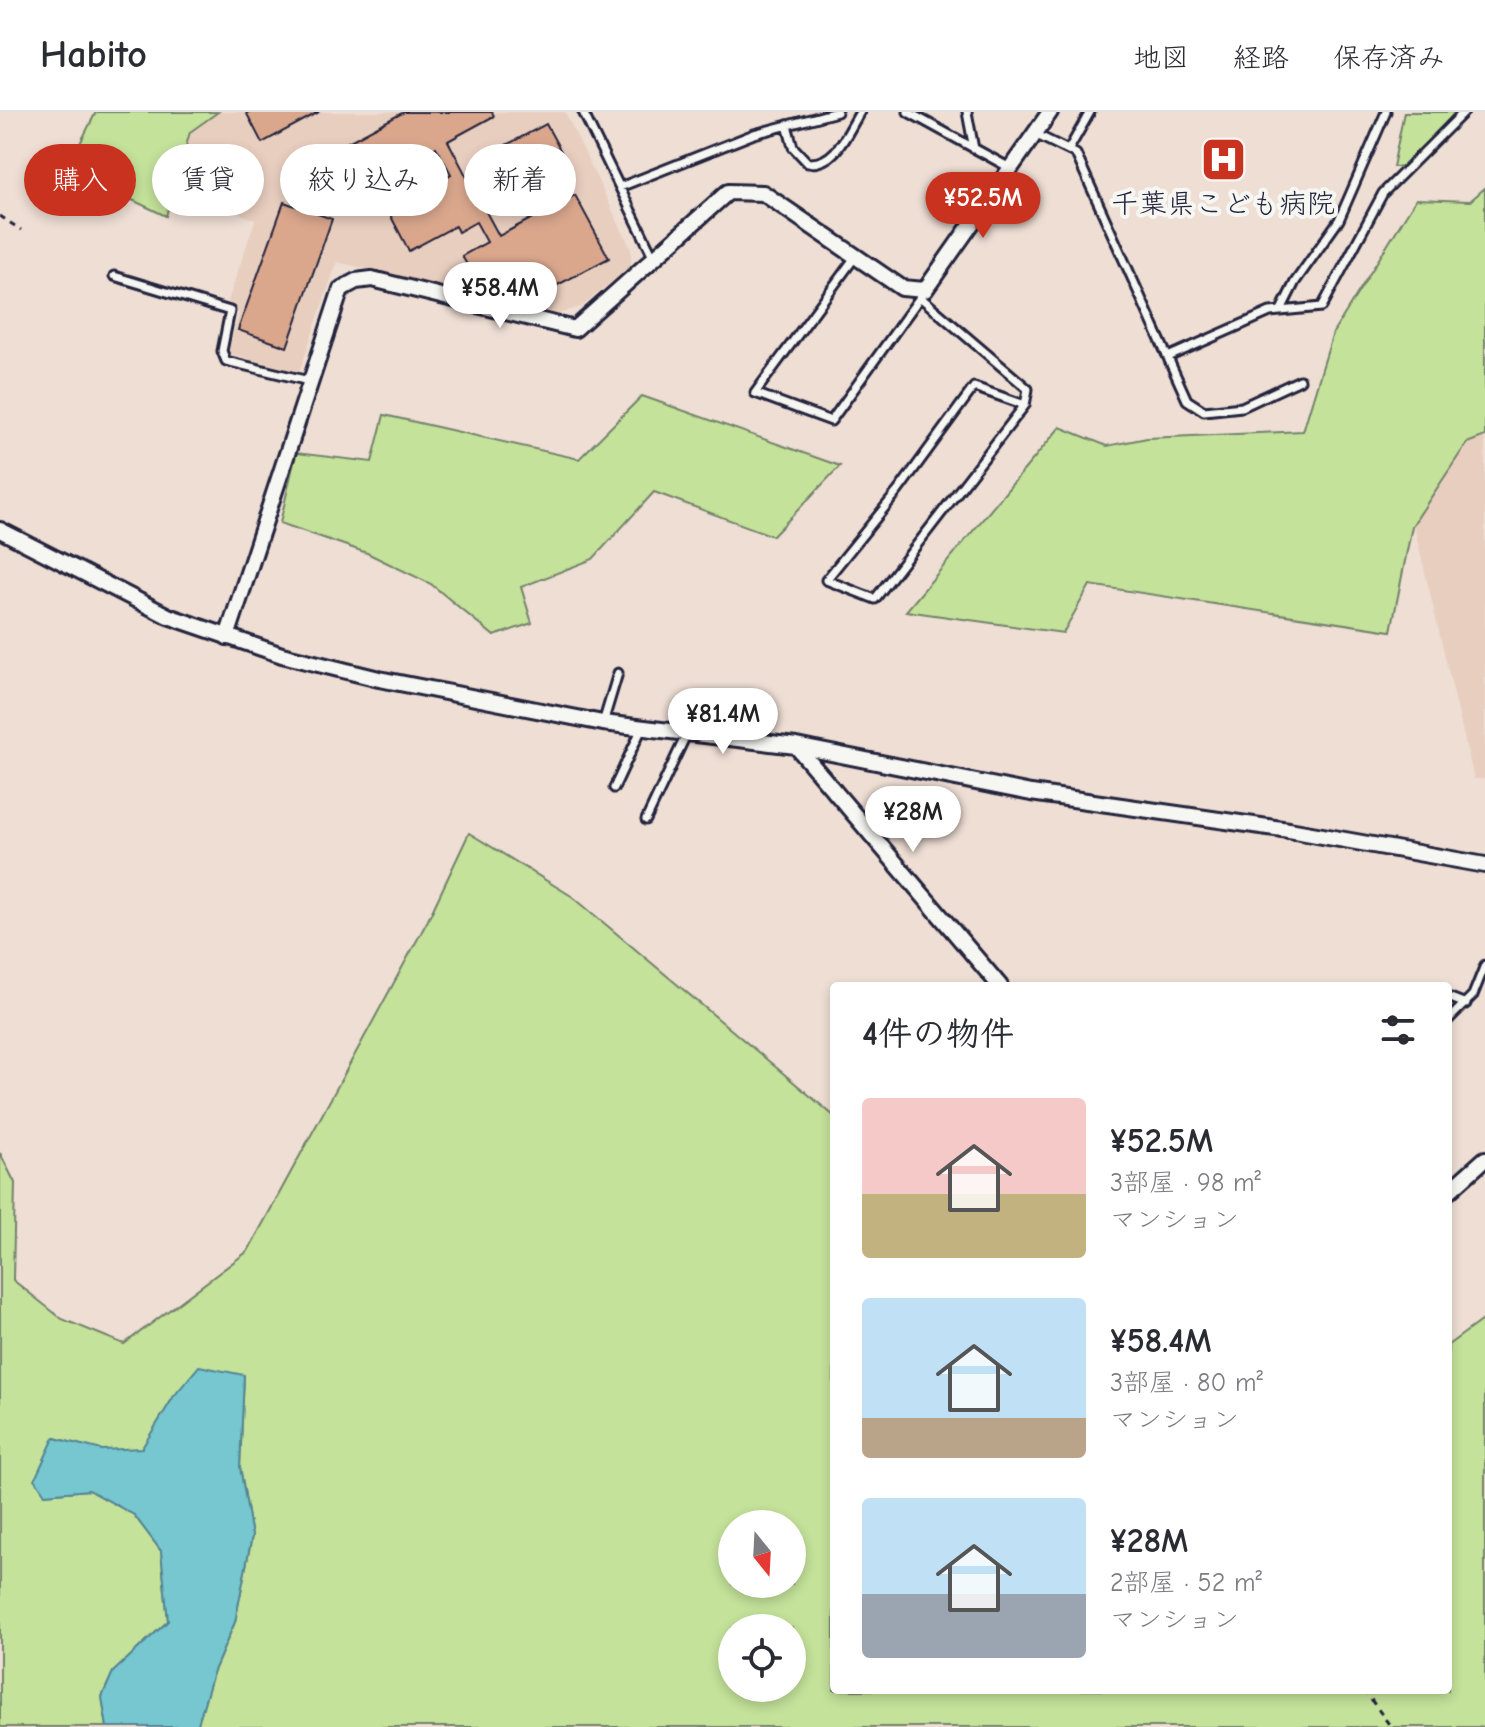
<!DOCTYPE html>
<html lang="ja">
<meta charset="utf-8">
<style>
body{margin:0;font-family:"Comic Neue","Klee One",sans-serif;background:#f2f2f3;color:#2b2b33;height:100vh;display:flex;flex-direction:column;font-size:30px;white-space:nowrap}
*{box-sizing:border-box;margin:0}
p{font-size:26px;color:#7c7c81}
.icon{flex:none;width:44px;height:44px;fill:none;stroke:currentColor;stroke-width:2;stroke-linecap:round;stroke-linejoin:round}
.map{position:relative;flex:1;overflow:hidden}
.details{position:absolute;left:830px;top:870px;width:622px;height:712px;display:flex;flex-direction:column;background:#fff;border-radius:8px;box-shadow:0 4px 12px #0003}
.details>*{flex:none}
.hud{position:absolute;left:24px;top:32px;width:686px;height:72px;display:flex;gap:16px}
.needle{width:52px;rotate:162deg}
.fabs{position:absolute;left:718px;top:1398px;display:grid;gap:16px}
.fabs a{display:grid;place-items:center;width:88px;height:88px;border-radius:50%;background:#fff;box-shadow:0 4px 12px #0003;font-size:40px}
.price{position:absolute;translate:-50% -68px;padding:0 18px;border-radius:28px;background:#fff;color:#222;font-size:26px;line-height:52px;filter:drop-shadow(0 2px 4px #0008)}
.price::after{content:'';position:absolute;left:50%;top:48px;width:24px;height:18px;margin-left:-12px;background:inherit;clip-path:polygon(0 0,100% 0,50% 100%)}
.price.active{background:#c8321e;color:#fff}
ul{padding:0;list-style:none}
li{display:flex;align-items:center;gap:24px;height:200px;padding:0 32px}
li span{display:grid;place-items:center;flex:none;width:224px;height:160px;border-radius:8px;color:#555}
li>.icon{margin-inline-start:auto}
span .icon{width:96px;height:96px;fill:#fffc;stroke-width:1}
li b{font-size:34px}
h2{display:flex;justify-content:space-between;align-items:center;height:96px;padding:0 32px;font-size:34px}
.chip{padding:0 28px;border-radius:36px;background:#fff;box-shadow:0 4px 12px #0003;font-size:28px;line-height:72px}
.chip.active{background:#c8321e;color:#fff}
header{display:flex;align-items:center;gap:48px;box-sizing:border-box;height:112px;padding:0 40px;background:#fff;border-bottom:2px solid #e1e1e2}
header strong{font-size:38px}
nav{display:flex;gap:44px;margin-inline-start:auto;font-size:28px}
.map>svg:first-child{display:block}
.built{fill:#e8cebf}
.green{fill:#c4e29a;stroke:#73826a;stroke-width:2;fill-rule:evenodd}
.water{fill:#76c7cf;stroke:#548594;stroke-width:2}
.building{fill:#daa78d;stroke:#22223b;stroke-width:2}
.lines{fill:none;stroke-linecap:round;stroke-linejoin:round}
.lane-casing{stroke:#22223b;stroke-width:13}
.street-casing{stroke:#22223b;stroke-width:20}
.path{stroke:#22223b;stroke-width:3;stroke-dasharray:6 6;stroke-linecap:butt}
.lane{stroke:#f6f6f2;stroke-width:7}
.street{stroke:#f6f6f2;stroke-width:14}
.labels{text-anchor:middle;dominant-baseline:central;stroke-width:8;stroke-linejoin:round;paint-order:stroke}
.poi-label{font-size:28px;fill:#22223b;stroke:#f6f6f2}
</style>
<header>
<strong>Habito</strong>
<nav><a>地図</a><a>経路</a><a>保存済み</a></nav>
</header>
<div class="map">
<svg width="1485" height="1615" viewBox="0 0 1485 1615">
<rect width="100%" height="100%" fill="#eeded4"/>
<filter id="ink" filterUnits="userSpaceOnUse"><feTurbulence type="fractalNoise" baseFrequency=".0125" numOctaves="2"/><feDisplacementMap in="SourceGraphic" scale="16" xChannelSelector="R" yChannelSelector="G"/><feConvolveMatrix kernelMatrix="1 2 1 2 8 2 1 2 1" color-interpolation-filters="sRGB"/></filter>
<g filter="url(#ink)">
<!-- built -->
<path class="built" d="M201,0H565L631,137V153L583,194L558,202L337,150L299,261L228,241L239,201L228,189L255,108L178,74L190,10Z
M1485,296V667H1474L1390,313Z"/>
<!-- green -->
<path class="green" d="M96,0H218L190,20L166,104L67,57Z
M1404,0H1455L1408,54L1393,55Z
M1485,76V324L1467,331L1412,414L1391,519L1090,473L1063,521L906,499L1060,315L1107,334L1147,326L1303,319L1333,221L1416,87L1470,89Z
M642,284L840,354L773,424L654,380L593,447L521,475L532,511L494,524L431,472L367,441L280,411L296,341L372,350L384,303L579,347Z
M469,721L573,785L834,1004V1578H1448V1233L1485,1206V1615H197L213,1561L235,1510L252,1424L240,1355L244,1264L174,1284L142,1337L102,1339L55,1326L45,1382L89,1378L134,1403L161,1439L168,1509L113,1560L102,1585L107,1615H0V1041L15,1071L13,1168L62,1207L124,1232L248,1139L428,808ZM732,1412H792V1472H732ZM732,1516H792V1576H732Z"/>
<!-- water -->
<path class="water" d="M199,1254L244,1263L240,1355L252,1424L235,1510L213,1561L197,1615H107L102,1585L113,1560L168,1509L161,1439L134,1403L89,1378L45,1382L35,1367L54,1326L102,1338L142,1336L174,1284Z"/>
<!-- building -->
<path class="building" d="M246,0H319L262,31Z
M404,0H492L494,4L448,29L471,73L483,67L474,50L546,12L569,54L485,98L499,124L575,83L609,146L533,186L520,162L497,174L490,161L476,169L462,144L487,130L476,110L458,120L455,114L409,139L387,97L451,62L436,35L331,92L321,73L306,82L294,59Z
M284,90L332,107L287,235L238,218Z"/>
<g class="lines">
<defs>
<path id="lane" d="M583,0L654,146
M908,0L1010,56
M967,0L974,37
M787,13L793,35L808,51C836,53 847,21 860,0
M1037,23L1076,42L1187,288L1204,299L1242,295L1300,268
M1069,37L1090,0
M620,75L754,22L837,0
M855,145L755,281L831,309L923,181
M114,164L230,199L222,239L226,249L309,269
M920,185L1028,277L1025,293L875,487L826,468L898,379L974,275L1025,293
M1281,198L1295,170L1339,108L1386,0
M1168,245L1270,200L1322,195L1383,81L1464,0
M603,611L618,561
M614,676L642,616
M646,708L687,621
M1448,885L1466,892
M1448,908L1473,883L1485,853"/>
<path id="street" d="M0,418L168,504L282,543L379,567L603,611L796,634L1031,681L1289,718L1485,753
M227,525L341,177L356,169L372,167L575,217L728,80L763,81L902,176L925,178L1050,0
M796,634L1000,874
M1448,1080L1485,1047"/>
</defs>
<!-- lane casing -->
<use href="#lane" class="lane-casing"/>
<!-- street casing -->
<use href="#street" class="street-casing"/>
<!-- path -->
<path class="path" d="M0,104L21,118
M1364,1578L1391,1615"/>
<!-- lane -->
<use href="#lane" class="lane"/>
<!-- street -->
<use href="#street" class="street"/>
</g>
</g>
<!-- icons -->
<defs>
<symbol id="hospital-square" viewBox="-11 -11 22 22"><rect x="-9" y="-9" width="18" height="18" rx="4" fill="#c8321e" stroke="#f6f6f2"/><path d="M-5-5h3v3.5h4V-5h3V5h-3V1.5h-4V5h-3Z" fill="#fff"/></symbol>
</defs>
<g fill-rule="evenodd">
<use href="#hospital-square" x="1198" y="22" width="51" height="51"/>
</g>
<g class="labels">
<!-- poi labels -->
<g class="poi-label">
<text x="1223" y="92">千葉県こども病院</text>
</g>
</g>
</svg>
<div class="fabs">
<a><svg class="needle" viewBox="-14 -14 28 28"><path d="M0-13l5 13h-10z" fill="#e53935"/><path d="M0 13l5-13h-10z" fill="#7c7c81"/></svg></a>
<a><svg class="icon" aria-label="locate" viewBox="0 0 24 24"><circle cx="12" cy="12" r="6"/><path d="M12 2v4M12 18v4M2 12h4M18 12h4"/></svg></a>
</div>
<b class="price active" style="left:983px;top:128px">¥52.5M</b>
<b class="price" style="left:500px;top:218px">¥58.4M</b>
<b class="price" style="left:723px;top:644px">¥81.4M</b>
<b class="price" style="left:913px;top:742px">¥28M</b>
<div class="hud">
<a class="chip active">購入</a>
<a class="chip">賃貸</a>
<a class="chip">絞り込み</a>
<a class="chip">新着</a>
</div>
<section class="details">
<h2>4件の物件<svg class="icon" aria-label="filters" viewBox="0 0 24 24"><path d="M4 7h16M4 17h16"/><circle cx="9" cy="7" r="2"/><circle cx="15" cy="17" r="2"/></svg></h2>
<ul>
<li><span style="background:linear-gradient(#f6c9c9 60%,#c2b280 0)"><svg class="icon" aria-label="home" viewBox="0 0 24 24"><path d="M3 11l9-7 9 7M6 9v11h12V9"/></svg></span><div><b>¥52.5M</b><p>3部屋 · 98 m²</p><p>マンション</p></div></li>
<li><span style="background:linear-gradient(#bfe0f5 75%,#b9a48a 0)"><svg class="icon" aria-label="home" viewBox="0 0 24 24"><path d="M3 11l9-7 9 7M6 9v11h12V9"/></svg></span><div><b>¥58.4M</b><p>3部屋 · 80 m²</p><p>マンション</p></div></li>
<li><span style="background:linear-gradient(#bfe0f5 60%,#9aa5b1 0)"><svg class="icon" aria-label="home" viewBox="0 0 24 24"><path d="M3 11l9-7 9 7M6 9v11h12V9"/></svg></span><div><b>¥28M</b><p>2部屋 · 52 m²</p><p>マンション</p></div></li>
</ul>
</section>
</div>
